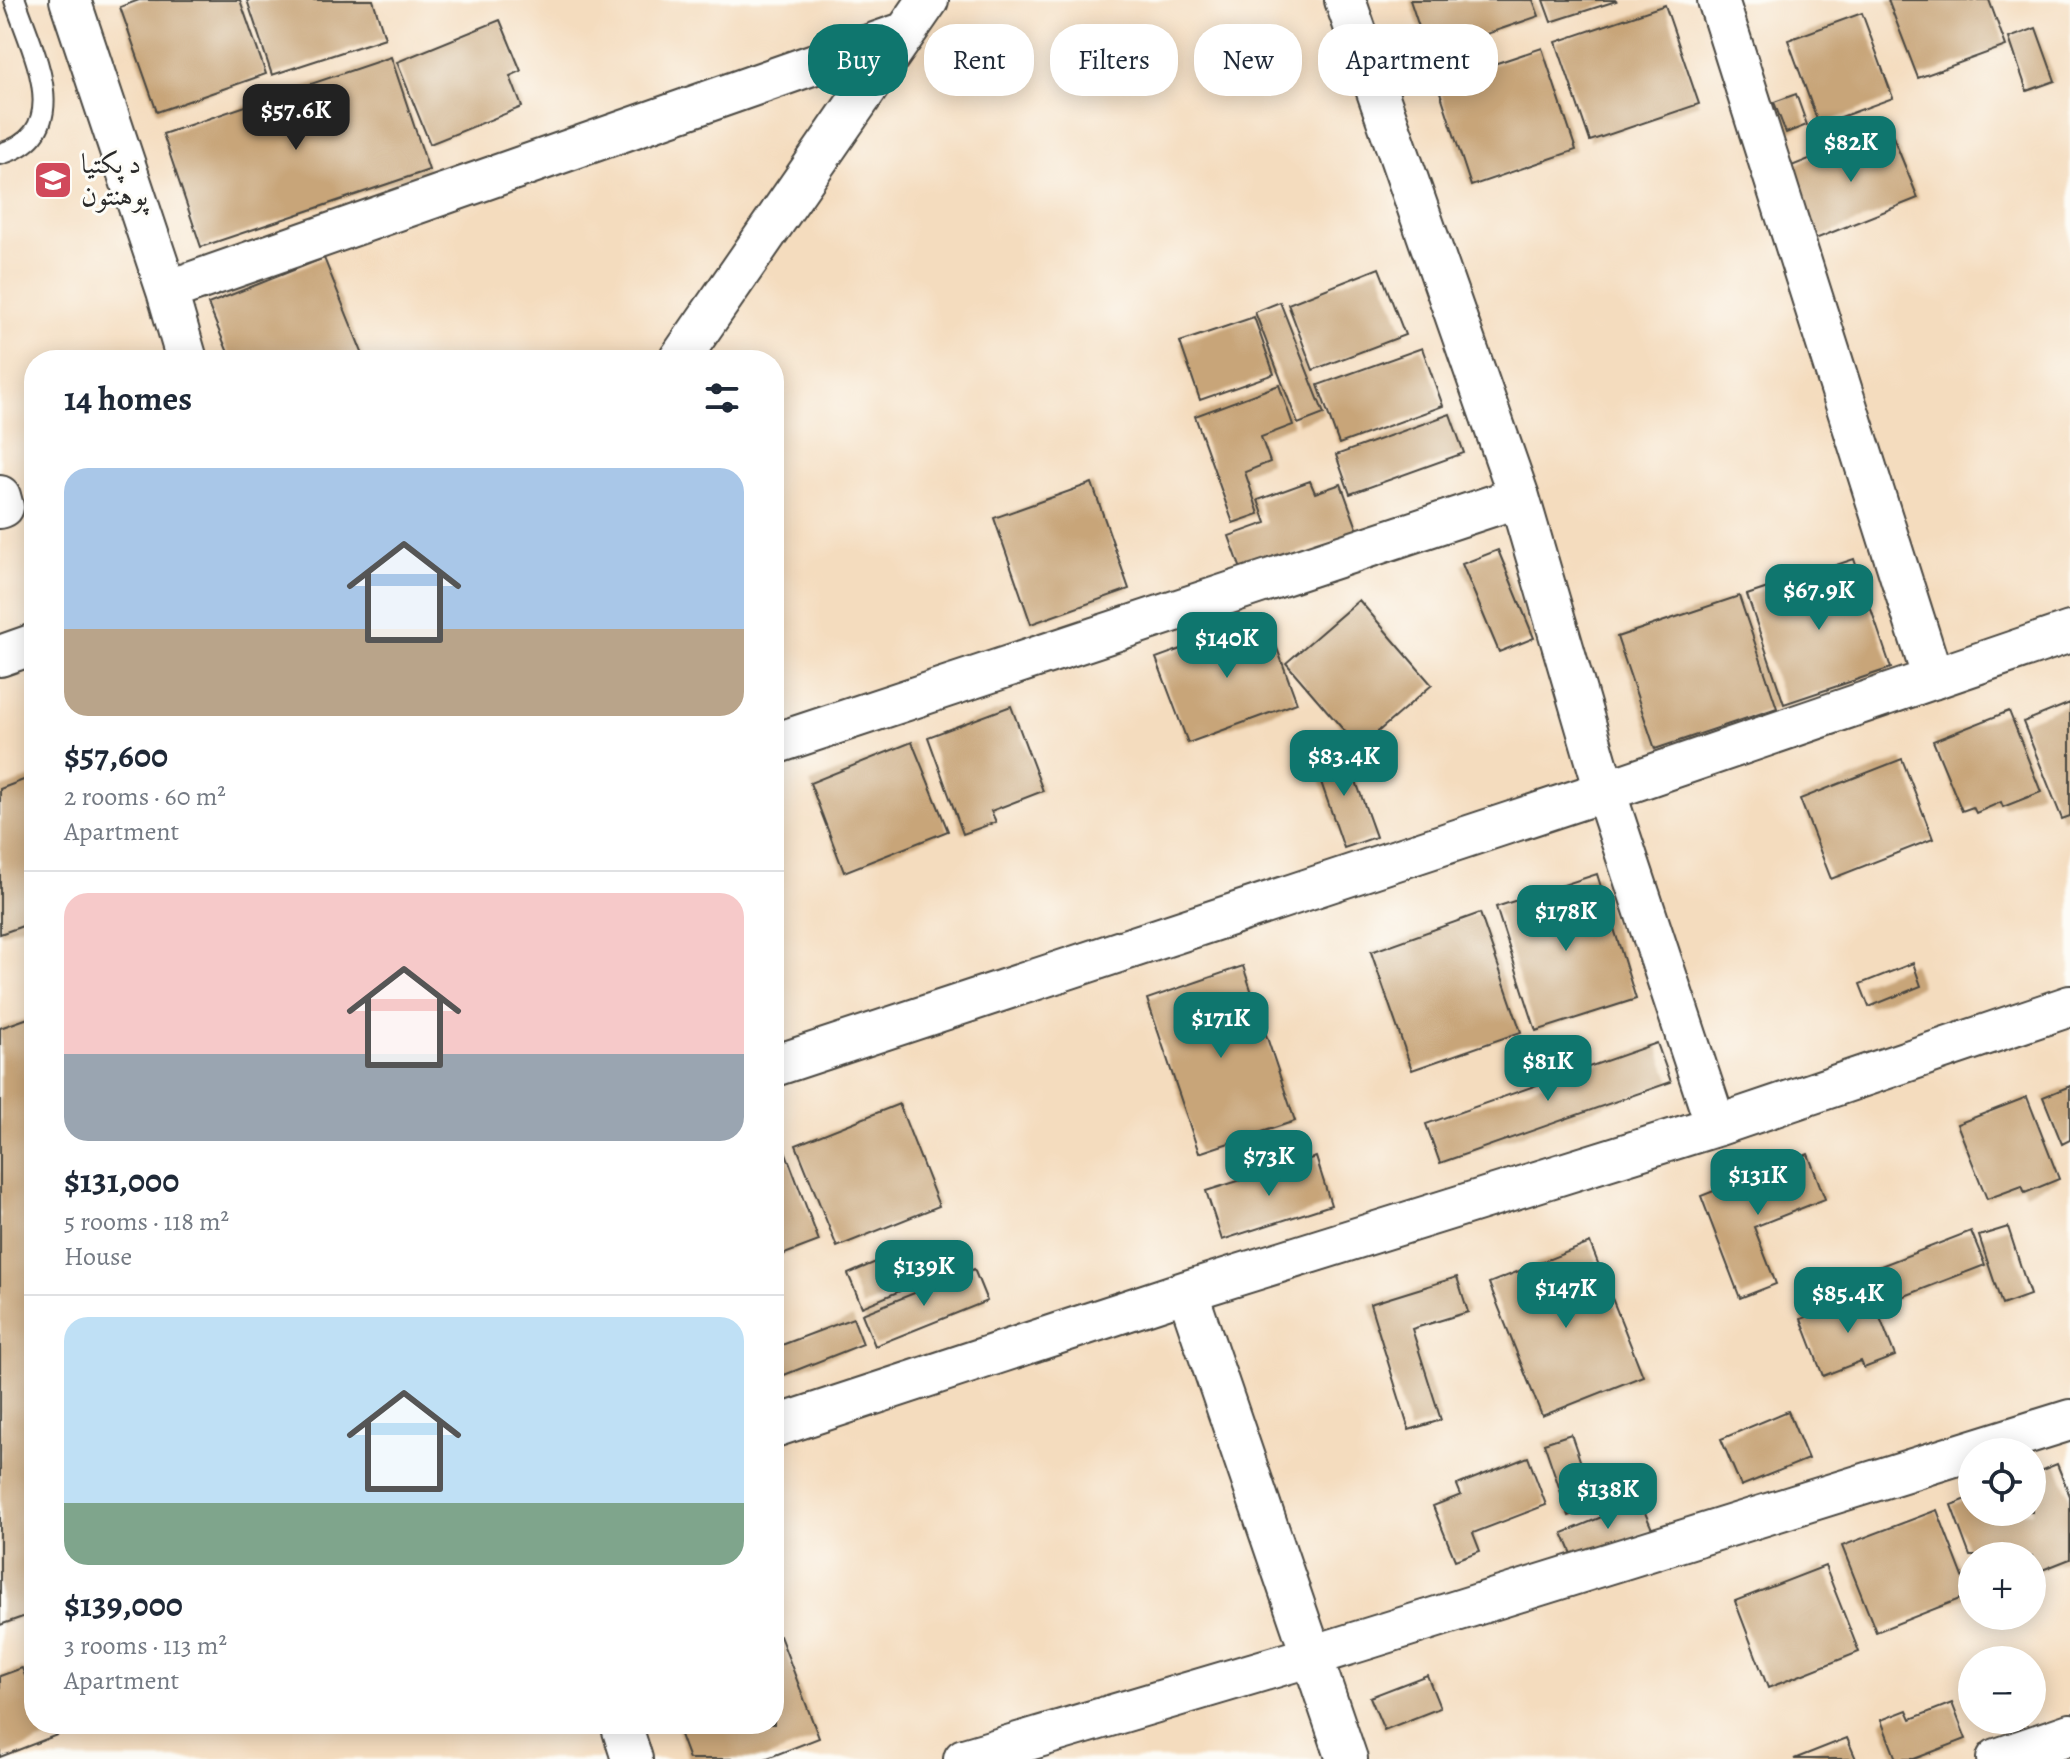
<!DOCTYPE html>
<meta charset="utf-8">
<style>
body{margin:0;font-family:Alegreya,Amiri,serif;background:#f2f2f3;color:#1f2937;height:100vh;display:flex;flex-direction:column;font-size:30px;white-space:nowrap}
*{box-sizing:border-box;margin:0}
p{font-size:26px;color:#747a83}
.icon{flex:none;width:44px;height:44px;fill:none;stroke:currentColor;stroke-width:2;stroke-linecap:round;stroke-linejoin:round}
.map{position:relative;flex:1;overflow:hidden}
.details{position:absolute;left:24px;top:350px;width:760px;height:1384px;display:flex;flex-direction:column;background:#fff;border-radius:32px;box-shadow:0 4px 20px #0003}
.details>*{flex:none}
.banner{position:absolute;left:808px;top:24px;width:760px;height:72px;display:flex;gap:16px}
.tools{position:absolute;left:1958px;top:1438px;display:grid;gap:16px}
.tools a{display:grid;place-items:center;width:88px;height:88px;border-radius:50%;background:#fff;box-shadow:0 4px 20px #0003;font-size:40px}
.price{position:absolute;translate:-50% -68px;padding:0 18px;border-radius:16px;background:#0f766e;color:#fff;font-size:26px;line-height:52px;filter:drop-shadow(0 2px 4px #0008)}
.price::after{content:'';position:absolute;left:50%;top:48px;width:24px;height:18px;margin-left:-12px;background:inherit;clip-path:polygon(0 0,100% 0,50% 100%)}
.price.current{background:#222;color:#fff}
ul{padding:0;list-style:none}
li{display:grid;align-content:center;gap:16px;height:424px;padding:0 40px}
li+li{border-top:2px solid #e0e1e3}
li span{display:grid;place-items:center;height:248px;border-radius:24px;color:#555}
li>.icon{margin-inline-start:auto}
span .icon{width:144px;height:144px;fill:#fffc;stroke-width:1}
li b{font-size:34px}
h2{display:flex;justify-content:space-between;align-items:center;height:96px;padding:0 40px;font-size:34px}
.pill{padding:0 28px;border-radius:32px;background:#fff;box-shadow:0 4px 20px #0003;font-size:28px;line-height:72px}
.pill.current{background:#0f766e;color:#fff}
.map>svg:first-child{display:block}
.building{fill:#c8a579}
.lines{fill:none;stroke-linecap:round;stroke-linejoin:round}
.lane-casing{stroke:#494641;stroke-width:24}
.street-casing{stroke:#494641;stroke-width:44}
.lane{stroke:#fff;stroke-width:20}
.street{stroke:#fff;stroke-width:40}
.labels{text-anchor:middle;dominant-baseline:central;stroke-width:6;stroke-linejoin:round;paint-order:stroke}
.poi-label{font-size:28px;fill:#2b2b2b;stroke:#fdfcf7;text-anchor:start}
</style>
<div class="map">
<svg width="2070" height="1759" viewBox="0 0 2070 1759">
<rect width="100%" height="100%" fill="#fdfcf7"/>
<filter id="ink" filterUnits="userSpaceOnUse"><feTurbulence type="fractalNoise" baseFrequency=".0125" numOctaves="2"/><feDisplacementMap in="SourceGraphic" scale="16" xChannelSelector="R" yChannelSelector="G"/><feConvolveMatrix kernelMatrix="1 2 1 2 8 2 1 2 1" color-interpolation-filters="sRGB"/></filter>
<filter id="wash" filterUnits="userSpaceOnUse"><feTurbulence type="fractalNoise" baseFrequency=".006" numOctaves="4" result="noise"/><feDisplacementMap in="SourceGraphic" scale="32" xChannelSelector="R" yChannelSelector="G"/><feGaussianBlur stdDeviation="1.8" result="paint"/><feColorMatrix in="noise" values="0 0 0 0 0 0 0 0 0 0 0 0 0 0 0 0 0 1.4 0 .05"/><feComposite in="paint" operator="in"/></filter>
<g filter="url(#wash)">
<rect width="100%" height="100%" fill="#f4dcbe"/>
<g id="blocks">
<!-- building -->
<path class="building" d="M139,0H240L266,74L157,112L120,7Z
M247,0H373L385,38L272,75Z
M1410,0H1533L1539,16L1428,54Z
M1543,0H1615L1616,1L1551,22Z
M1888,0H1989L2006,46L1918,78Z
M1665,5L1699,104L1590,141L1556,42Z
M1862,13L1893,98L1819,125L1788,40Z
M500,20L521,71L510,76L522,107L430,144L397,62Z
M2036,28L2055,81L2027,91L2009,38Z
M1542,48L1576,150L1471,186L1437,83Z
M391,57L429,170L201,247L163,134Z
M1796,94L1807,125L1786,133L1774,102Z
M1889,127L1918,198L1813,240L1784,169Z
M324,258L365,360H231L208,304Z
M1379,268L1405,335L1313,370L1288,304Z
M1280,302L1324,414L1298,424L1255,312Z
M1254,317L1274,374L1200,400L1180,342Z
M1422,348L1443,406L1339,444L1318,385Z
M1279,385L1293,425L1261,437L1270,462L1245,472L1259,514L1233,523L1195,416Z
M1450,414L1464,453L1350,494L1336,455Z
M1310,481L1315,493L1341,484L1358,531L1242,572L1229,536L1266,523L1258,500Z
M1092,483L1129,589L1031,624L994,518Z
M1498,550L1534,638L1499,652L1462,564Z
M1854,559L1891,668L1784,704L1747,595Z
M1739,596L1777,708L1655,749L1617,637Z
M1359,600L1432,685L1359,748L1286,663Z
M1266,618L1297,703L1188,743L1156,658Z
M2070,703V816L2062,819L2023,722Z
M1011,706L1043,791L991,811L996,822L963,834L928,737Z
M2009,711L2041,792L2003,807L2001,802L1976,813L1973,807L1962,811L1933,741Z
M912,742L948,831L844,872L810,783Z
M1344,748L1376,837L1344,848L1313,759Z
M1902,759L1933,839L1831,879L1800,799Z
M34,776V922L0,934V789Z
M1597,874L1636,999L1536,1031L1496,907Z
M1480,913L1521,1032L1412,1070L1371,952Z
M1913,963L1921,986L1869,1007L1860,984Z
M1243,966L1295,1121L1199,1153L1147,999Z
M34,1016V1613L0,1625V1028Z
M1657,1043L1671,1082L1440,1163L1426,1124Z
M2070,1086V1140L2062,1144L2043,1097Z
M2027,1097L2059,1179L2025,1193L2022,1186L1987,1199L1957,1124Z
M899,1104L939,1206L837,1247L796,1145Z
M774,1121L819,1241L774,1258Z
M1808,1154L1825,1199L1754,1227L1776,1284L1740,1298L1701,1196Z
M1316,1157L1331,1205L1222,1240L1206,1191Z
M2008,1227L2030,1295L2002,1305L1979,1236Z
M1971,1231L1985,1265L1879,1306L1865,1272Z
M1590,1243L1643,1376L1542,1416L1489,1283Z
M885,1258L900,1291L862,1307L848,1274Z
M974,1269L987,1301L875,1346L862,1314Z
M1457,1277L1468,1312L1412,1329L1441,1420L1409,1430L1370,1304Z
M1870,1292L1895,1356L1864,1368L1861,1361L1823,1376L1801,1319Z
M853,1318L863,1344L774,1379V1348Z
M1788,1411L1808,1459L1741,1486L1721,1439Z
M1571,1434L1596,1507L1569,1516L1544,1443Z
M1528,1457L1546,1505L1473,1533L1480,1551L1455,1560L1433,1506L1461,1495L1457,1485Z
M2057,1464L2070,1496V1559L2032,1574V1556H1970L1951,1505L1972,1497V1512H2032V1474Z
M1640,1501L1652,1529L1575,1561L1563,1533Z
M1937,1510L1970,1595L1876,1632L1842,1546Z
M1825,1566L1859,1652L1768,1688L1735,1601Z
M780,1636L819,1738L765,1759H689L676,1724H774V1638Z
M22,1668L30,1689L34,1688V1724H52L57,1735L0,1757V1676Z
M1427,1675L1440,1708L1384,1730L1370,1697Z
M1952,1703L1966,1739L1914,1759H1896L1881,1720L1907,1710L1911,1719Z
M1847,1738L1856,1759H1794Z"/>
</g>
</g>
<g filter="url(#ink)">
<use href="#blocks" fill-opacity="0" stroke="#494641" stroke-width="2"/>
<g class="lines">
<defs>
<path id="lane" d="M0,154C77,132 32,52 15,0"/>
<path id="street" d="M70,0L167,291L187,360
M1345,0L1519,497L1605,791L1716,1126
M1718,0L1933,679
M167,291L906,32
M679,360L928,0
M0,496L3,507L0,508
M0,656L34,644
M774,744L1519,497
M774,1066L1605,791L2070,632
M1187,1291L1347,1759
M774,1427L1187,1291L1716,1126L2070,1006
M621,1724L632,1759
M964,1759L1312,1656L2070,1420
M1997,1759L2070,1734"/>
</defs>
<!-- lane casing -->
<use href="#lane" class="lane-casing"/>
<!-- street casing -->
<use href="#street" class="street-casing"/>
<!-- lane -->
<use href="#lane" class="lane"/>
<!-- street -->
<use href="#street" class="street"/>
</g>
</g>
<!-- icons -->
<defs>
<symbol id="university-square" viewBox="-11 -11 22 22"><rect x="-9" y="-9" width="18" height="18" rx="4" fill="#d1495b" stroke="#fdfcf7"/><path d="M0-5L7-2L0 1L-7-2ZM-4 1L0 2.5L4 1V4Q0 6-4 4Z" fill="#fff"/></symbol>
</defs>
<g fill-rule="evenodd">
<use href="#university-square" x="31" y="158" width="44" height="44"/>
</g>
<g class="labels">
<!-- poi labels -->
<g class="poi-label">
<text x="81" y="164">د پکتیا<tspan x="81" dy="32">پوهنتون</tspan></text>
</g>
</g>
</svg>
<div class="tools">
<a><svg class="icon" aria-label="locate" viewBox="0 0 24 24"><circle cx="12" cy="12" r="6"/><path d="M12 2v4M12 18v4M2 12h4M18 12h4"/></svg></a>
<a>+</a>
<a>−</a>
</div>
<b class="price current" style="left:296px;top:152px">$57.6K</b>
<b class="price" style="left:1851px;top:184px">$82K</b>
<b class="price" style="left:1819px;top:632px">$67.9K</b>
<b class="price" style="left:1227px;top:680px">$140K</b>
<b class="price" style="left:1344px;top:798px">$83.4K</b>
<b class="price" style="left:1566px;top:953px">$178K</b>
<b class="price" style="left:1221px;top:1060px">$171K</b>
<b class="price" style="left:1548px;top:1103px">$81K</b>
<b class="price" style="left:1269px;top:1198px">$73K</b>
<b class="price" style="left:1758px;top:1217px">$131K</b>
<b class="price" style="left:924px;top:1308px">$139K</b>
<b class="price" style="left:1566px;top:1330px">$147K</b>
<b class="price" style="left:1848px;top:1335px">$85.4K</b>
<b class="price" style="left:1608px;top:1531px">$138K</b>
<div class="banner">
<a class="pill current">Buy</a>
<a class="pill">Rent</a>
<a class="pill">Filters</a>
<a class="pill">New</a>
<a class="pill">Apartment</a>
</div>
<section class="details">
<h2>14 homes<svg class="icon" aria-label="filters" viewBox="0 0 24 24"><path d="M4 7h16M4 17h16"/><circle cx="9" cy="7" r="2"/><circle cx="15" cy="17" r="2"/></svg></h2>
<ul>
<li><span style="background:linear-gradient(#a9c7e8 65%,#b9a48a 0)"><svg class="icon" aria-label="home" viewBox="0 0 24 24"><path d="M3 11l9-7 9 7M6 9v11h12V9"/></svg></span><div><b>$57,600</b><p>2 rooms · 60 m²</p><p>Apartment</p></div></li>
<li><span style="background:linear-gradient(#f6c9c9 65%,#9aa5b1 0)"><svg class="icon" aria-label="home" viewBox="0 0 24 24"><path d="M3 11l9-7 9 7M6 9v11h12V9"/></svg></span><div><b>$131,000</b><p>5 rooms · 118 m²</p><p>House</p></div></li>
<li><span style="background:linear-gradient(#bfe0f5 75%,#7fa58c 0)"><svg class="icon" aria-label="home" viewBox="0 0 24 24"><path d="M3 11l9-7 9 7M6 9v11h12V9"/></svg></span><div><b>$139,000</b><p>3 rooms · 113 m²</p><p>Apartment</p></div></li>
</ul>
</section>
</div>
